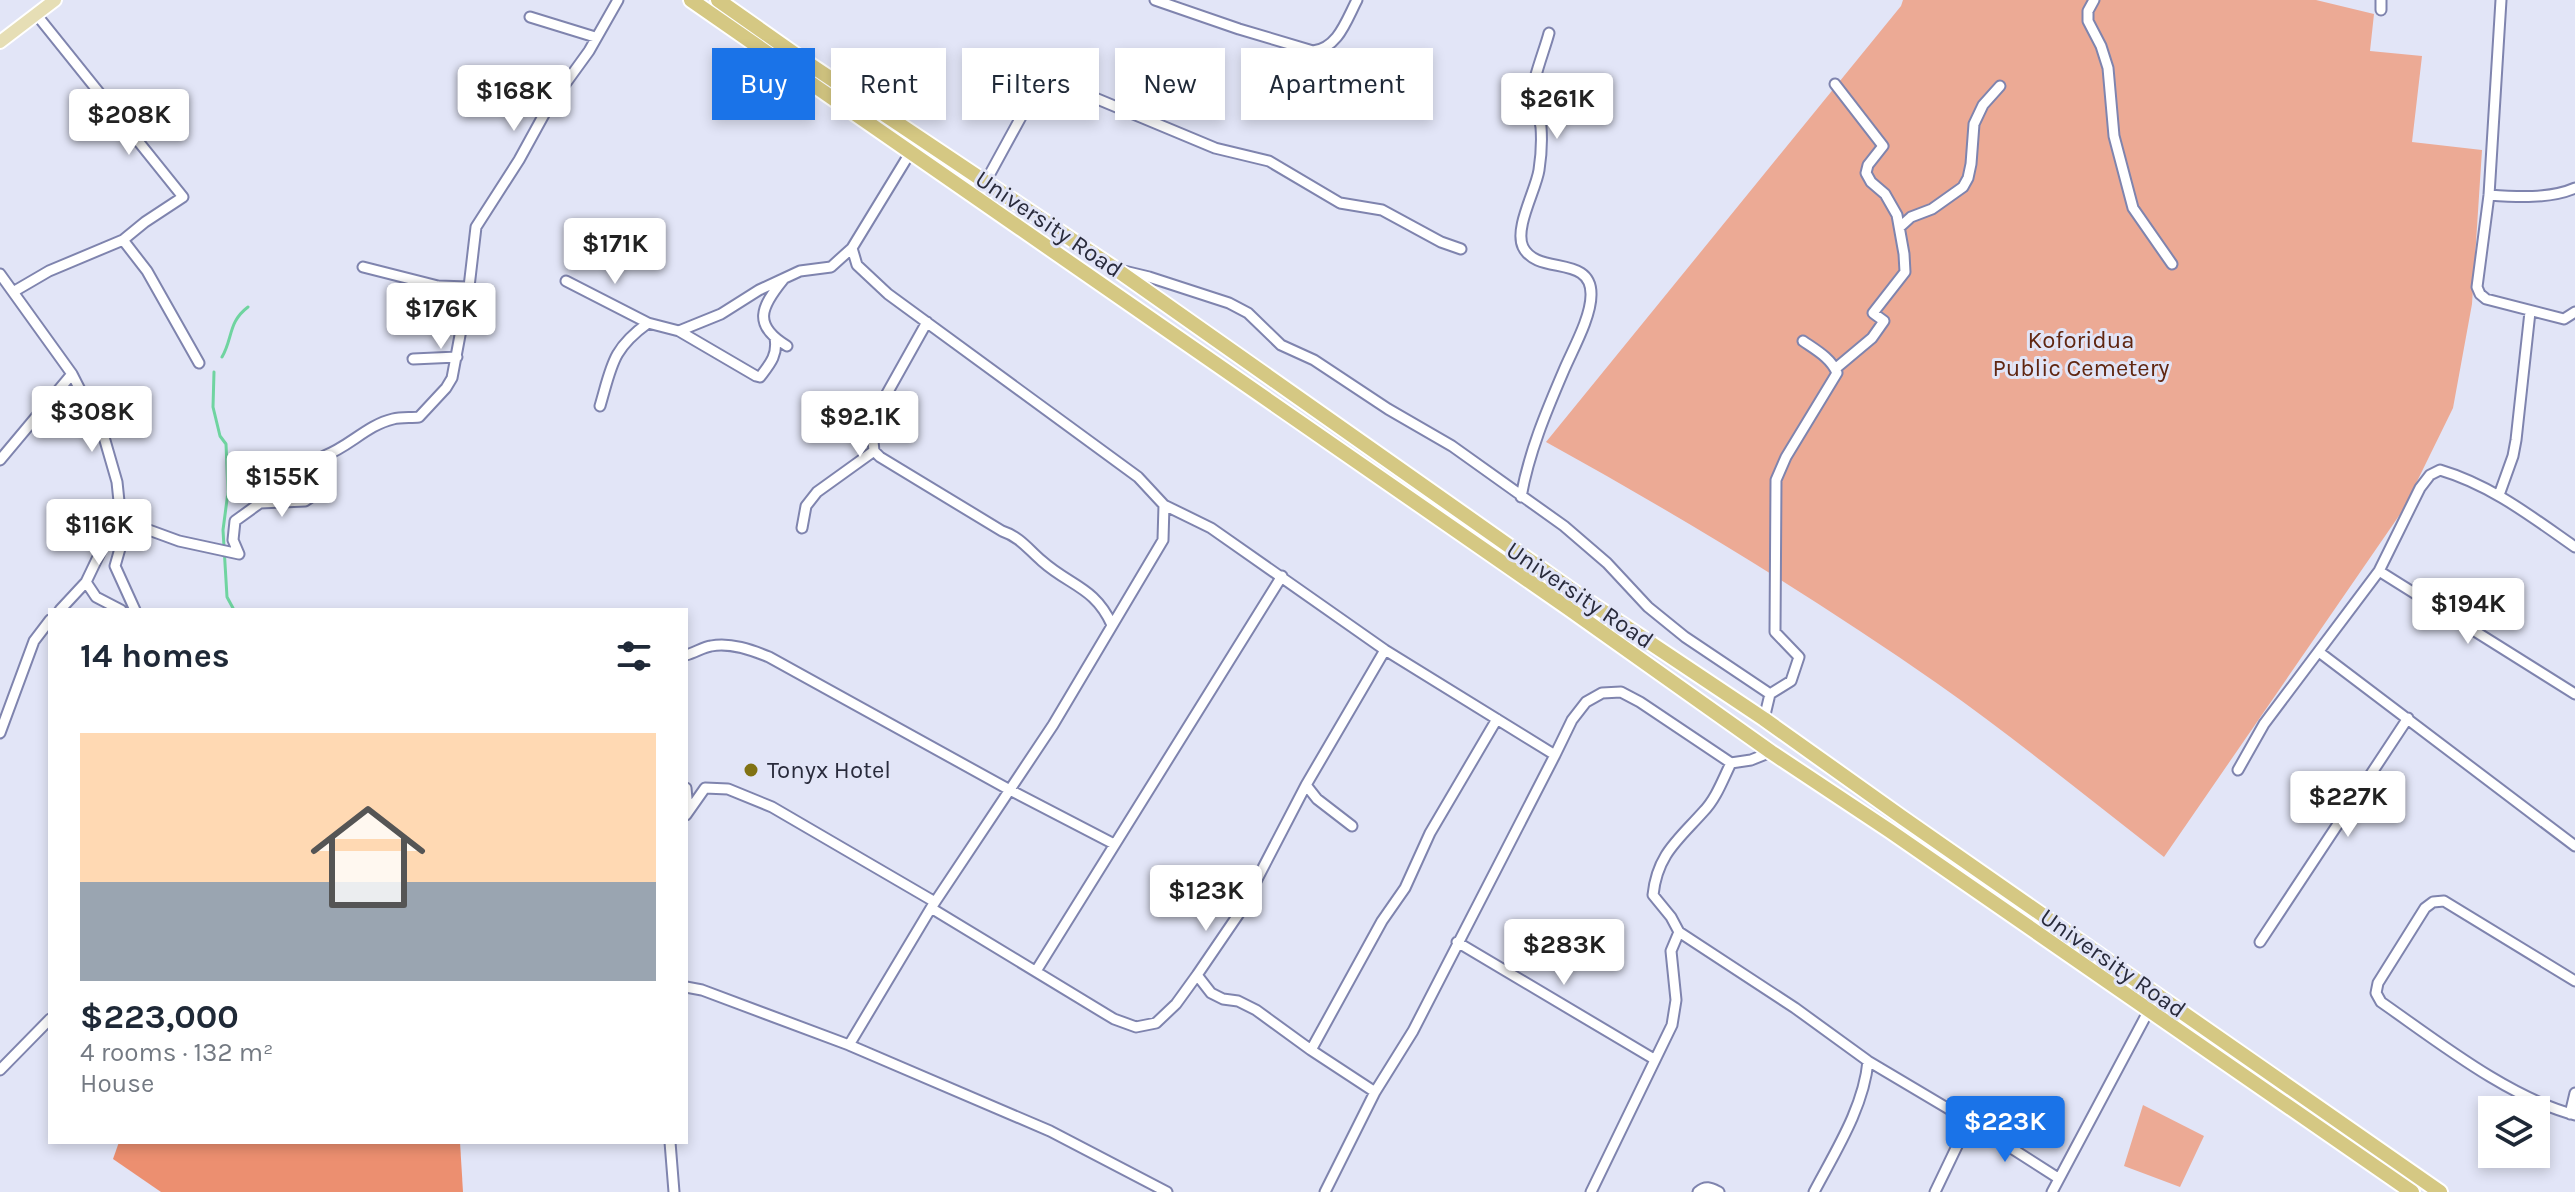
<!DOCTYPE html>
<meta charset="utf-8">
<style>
body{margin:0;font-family:Karla,sans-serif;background:#f2f2f3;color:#1f2937;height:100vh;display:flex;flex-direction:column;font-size:30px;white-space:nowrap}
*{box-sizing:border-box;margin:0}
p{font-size:26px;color:#747a83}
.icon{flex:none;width:44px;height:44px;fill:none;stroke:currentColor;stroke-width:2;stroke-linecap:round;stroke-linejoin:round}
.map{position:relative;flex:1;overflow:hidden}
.drawer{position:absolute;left:48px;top:608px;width:640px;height:536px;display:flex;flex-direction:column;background:#fff;border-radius:0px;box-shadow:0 4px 12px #0003}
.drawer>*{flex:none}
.guide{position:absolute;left:712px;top:48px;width:760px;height:72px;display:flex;gap:16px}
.tools{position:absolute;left:2478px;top:1096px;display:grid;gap:16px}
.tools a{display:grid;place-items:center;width:72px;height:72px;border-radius:0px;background:#fff;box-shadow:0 4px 12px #0003;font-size:40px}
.price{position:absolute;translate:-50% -68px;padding:0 18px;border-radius:8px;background:#fff;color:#222;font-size:26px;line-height:52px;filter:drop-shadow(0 2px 4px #0008)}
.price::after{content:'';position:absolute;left:50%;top:48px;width:24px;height:18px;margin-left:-12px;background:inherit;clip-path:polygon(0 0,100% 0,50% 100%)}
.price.selected{background:#1a73e8;color:#fff}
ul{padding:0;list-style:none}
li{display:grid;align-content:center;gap:16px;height:424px;padding:0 32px}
li span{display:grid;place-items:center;height:248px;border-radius:0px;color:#555}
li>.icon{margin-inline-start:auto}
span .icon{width:144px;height:144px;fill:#fffc;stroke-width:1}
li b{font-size:34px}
h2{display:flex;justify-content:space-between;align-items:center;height:96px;padding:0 32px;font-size:34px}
.pill{padding:0 28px;border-radius:0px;background:#fff;box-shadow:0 4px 12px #0003;font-size:28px;line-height:72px}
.pill.selected{background:#1a73e8;color:#fff}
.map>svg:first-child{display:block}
.green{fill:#ecaa95}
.forest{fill:#ec8f70}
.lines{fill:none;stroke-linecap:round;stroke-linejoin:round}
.stream{stroke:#6fd4a0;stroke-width:3}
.minor-casing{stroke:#7f84ae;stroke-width:13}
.major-casing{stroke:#fff;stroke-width:16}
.highway-casing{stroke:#fff;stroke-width:18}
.minor{stroke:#fff;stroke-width:9}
.major{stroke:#e6deb5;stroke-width:12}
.highway{stroke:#d5c883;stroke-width:14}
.poi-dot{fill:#817213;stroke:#e2e5f7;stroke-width:3}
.labels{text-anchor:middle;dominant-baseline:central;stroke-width:6;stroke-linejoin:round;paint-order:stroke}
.street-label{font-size:24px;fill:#292b3c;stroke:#e2e5f7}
.park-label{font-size:24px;fill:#602611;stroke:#e2e5f7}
.poi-label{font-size:24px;fill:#292b3c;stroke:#e2e5f7;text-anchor:start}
</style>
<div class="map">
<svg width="2575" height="1192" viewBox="0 0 2575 1192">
<rect width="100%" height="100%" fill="#e2e5f7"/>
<!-- green -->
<path class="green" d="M1903,0H2316L2374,14L2370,51L2422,56L2412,142L2482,150L2472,304L2453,408L2403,510L2164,857C2089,799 2015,738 1938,684C1812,596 1680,516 1546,442L1901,6Z
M2143,1105L2204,1136L2180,1187L2124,1166Z"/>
<!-- forest -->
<path class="forest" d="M119,1142H460L463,1192H161L113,1159Z"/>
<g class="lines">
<!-- stream -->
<path class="stream" d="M222,357C233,338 228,322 248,307
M214,372L213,407L220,436L226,444L228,492L223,530L227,597L234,610"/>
<defs>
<path id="minor" d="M1155,0L1239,29L1313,51C1338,48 1346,21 1357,0
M2094,0L2088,11V21L2101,46L2108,68L2114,136L2133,208L2172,264
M2501,0L2489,195L2477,287L2480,294L2486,299L2564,319L2575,312
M2381,10V0
M36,14L183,197L145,222L123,240L147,271L199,363
M530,17L595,37
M1835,84L1883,146L1868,165L1866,173L1871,182L1885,194L1897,215L1904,254L1905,272L1873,313L1884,321L1872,338L1835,369
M910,153L852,248L857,265L888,294L1138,477L1164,505L1211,528L1385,650L1555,755L1413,1031L1375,1092L1325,1192
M986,181L1021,117L1035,98L1047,90H1061L1095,98L1215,148L1269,161L1340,203L1382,210L1441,242L1461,249
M2489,195C2516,197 2550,199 2575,188
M1900,227L1911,217L1932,209L1963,187L1968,178L1971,164L1974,124L1983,105L2000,86
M363,267L438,286L469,287
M1124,271L1149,277L1229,303L1248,313L1281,345L1314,360L1388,409L1452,446L1564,526L1607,563L1648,607L1685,637L1770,694
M0,274L72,374L104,437L117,482L120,511L86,582L96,597L121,610
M783,280C761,307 752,325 787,346
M566,281L648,323
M13,292L49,271L123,240
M927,322L871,422L874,451L880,457L1002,531C1020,537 1028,549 1042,561C1070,586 1095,587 1112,625
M679,331L756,376L760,377C770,364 778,355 775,338
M413,359L457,357
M600,406C612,365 612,349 648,323L679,331L721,314L759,290L800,271L831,267L852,248
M0,460L72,374
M2499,495L2513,456L2516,440L2530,312
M1521,497C1529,452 1546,412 1564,370C1573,349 1591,317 1591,295C1592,254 1537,276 1523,247C1514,228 1536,190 1539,170C1541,157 1542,140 1541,127C1540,117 1532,108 1532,98C1531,83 1545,49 1549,33
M120,511L127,522L179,541L239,554
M120,514L121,545L115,566L135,610
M802,528L806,506L817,492L874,451
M239,554L233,540L235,521L260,503L305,501L323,489L324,456C349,447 367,425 393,419C401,417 411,418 419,417L446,388L452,378L469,287L476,227L519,160L547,109L589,51L618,0
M2379,571L2575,694
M60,610L86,582
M2319,652L2575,846
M686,655C695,653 703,647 711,646C730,642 752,650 769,657L1008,789L1114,844
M1764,719L1770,694L1791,681L1799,657L1775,632L1776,480L1786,457L1837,373C1831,358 1816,350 1803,341
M0,733L34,641L50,620
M1555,755L1572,720L1586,702L1602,693L1621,692L1640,702L1731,763L1751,760L1771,752
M2238,770L2264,724L2379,571L2420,488L2430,475L2440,470C2491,485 2532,517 2575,547
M1306,785L1317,799L1352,826
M686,788L688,810
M686,815L705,788L728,789L772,807L935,902
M931,908L1114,1019L1136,1027L1156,1023L1176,1004L1197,975L1240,912L1306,785L1385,650
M1679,932L1795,1008L1868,1061L1969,1121L2058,1178
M1457,942L1654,1059
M2260,942L2408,718
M1036,971L1282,576
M1197,975L1211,993L1223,999L1238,1001L1256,1010L1311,1050L1375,1092
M2575,981L2444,901L2433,902L2425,908L2378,983L2376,993L2381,1002C2437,1041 2509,1098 2575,1115
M686,987L702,990L849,1045L1050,1131L1167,1192
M849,1045L931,908L1053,725L1163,540L1164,505
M1311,1050L1382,921L1405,888L1430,833L1497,719
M0,1070L50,1019
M2570,1114L2575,1093
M670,1142L674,1192
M1591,1192L1672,1025L1676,1000L1671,951L1679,932L1671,917L1653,895C1657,855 1678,840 1703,812C1716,799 1723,779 1731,763
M1698,1192C1706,1185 1711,1188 1719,1192
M1814,1192C1835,1152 1864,1107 1868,1061
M1935,1192L1969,1121
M2052,1192L2149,1010"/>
<path id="major" d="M0,42L55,0"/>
<path id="highway" d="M691,0L1568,608L1771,752L1890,831L2412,1192
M718,0L806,62L1117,270L1580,596L1764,719L1903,818L2440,1192"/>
</defs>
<!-- minor casing -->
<use href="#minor" class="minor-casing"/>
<!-- major casing -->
<use href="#major" class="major-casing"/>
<!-- highway casing -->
<use href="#highway" class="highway-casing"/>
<!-- minor -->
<use href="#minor" class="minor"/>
<!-- major -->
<use href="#major" class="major"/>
<!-- highway -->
<use href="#highway" class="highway"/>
</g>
<!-- markers -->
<circle class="poi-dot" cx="751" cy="770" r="8"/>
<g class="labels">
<!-- street labels -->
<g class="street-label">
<text transform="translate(1049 224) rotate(34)">University Road</text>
<text transform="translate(1580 595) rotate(34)">University Road</text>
<text transform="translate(2113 963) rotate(35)">University Road</text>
</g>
<!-- park labels -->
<g class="park-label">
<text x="2081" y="340">Koforidua<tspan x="2081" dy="28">Public Cemetery</tspan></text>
</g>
<!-- poi labels -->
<g class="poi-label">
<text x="767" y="770">Tonyx Hotel</text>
</g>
</g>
</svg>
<div class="tools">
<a><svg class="icon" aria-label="layers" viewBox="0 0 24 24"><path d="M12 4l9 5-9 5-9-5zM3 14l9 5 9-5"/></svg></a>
</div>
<b class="price" style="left:514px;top:133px">$168K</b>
<b class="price" style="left:1557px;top:141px">$261K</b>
<b class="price" style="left:129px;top:157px">$208K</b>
<b class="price" style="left:615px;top:286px">$171K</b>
<b class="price" style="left:441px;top:351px">$176K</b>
<b class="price" style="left:92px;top:454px">$308K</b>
<b class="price" style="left:860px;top:459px">$92.1K</b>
<b class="price" style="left:282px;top:519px">$155K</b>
<b class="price" style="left:99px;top:567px">$116K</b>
<b class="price" style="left:2468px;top:646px">$194K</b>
<b class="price" style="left:2348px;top:839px">$227K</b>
<b class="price" style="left:1206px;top:933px">$123K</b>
<b class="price" style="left:1564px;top:987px">$283K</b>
<b class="price selected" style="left:2005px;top:1164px">$223K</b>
<div class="guide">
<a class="pill selected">Buy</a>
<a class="pill">Rent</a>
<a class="pill">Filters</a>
<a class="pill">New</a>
<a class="pill">Apartment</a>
</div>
<section class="drawer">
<h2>14 homes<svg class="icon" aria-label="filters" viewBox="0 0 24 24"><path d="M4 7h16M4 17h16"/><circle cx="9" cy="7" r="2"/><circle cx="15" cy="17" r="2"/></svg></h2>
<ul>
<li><span style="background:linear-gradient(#ffd9b3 60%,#9aa5b1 0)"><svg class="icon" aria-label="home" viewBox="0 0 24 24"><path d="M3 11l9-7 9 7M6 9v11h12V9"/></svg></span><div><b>$223,000</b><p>4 rooms · 132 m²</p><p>House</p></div></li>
</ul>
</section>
</div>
